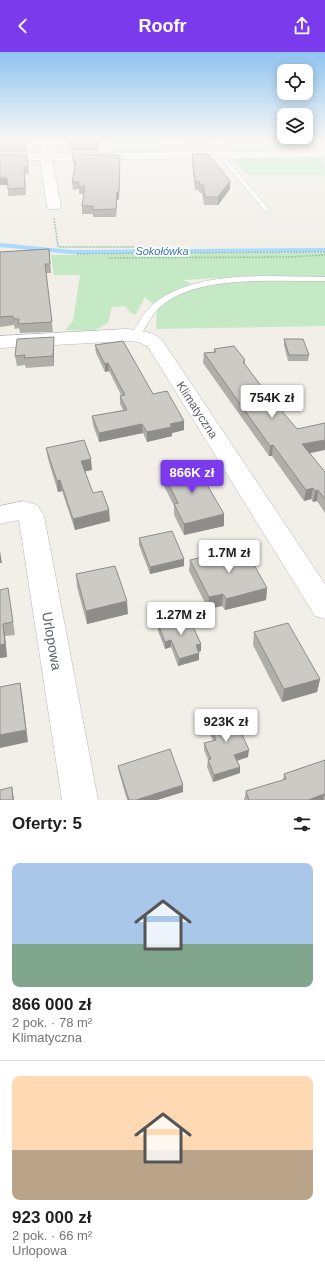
<!DOCTYPE html>
<html lang="pl">
<meta charset="utf-8">
<style>
body{margin:0;font-family:Helvetica,sans-serif;background:#f6f6f6;color:#202124;height:100vh;display:flex;flex-direction:column;font-size:15px;white-space:nowrap}
*{box-sizing:border-box;margin:0}
p{font-size:13px;color:#757577}
.icon{flex:none;width:22px;height:22px;fill:none;stroke:currentColor;stroke-width:2;stroke-linecap:round;stroke-linejoin:round}
.map{position:relative;height:748px;overflow:hidden}
.details{display:flex;flex-direction:column;background:#fff;flex:1}
.details>*{flex:none}
.controls{position:absolute;left:277px;top:12px;display:grid;gap:8px}
.controls a{display:grid;place-items:center;width:36px;height:36px;border-radius:8px;background:#fff;box-shadow:0 2px 10px #0003;font-size:20px}
.price{position:absolute;translate:-50% -34px;padding:0 9px;border-radius:4px;background:#fff;color:#222;font-size:13px;line-height:26px;filter:drop-shadow(0 1px 2px #0008)}
.price::after{content:'';position:absolute;left:50%;top:24px;width:12px;height:9px;margin-left:-6px;background:inherit;clip-path:polygon(0 0,100% 0,50% 100%)}
.price.current{background:#7c3aed;color:#fff}
ul{padding:0;list-style:none}
li{display:grid;align-content:center;gap:8px;height:212px;padding:0 12px}
li+li{border-top:1px solid #e0e0e0}
li span{display:grid;place-items:center;height:124px;border-radius:8px;color:#555}
li>.icon{margin-inline-start:auto}
span .icon{width:72px;height:72px;fill:#fffc;stroke-width:1}
li b{font-size:17px}
h2{display:flex;justify-content:space-between;align-items:center;height:48px;padding:0 12px;font-size:17px}
header{display:flex;justify-content:space-between;align-items:center;height:52px;padding:0 12px;background:#7c3aed;color:#fff;font-size:18px;font-weight:700}
.map>svg:first-child{display:block}
.green{fill:#c5e8c5}
.lines{fill:none;stroke-linecap:round;stroke-linejoin:round}
.stream{stroke:#aadaff;stroke-width:4}
.lane-casing{stroke:#b5b8bc;stroke-width:1}
.street-casing{stroke:#b5b8bc;stroke-width:1}
.path{stroke:#9cc7a9;stroke-width:1.5;stroke-dasharray:2 1;stroke-linecap:butt}
.lane{fill:#fff;fill-rule:evenodd}
.street{fill:#fff;fill-rule:evenodd}
.wall{fill:#afaea9}
.shaded-wall{fill:#8f8d8a}
.building{fill:#cccac5;stroke:#8f8d8a}
.labels{text-anchor:middle;dominant-baseline:central;stroke-width:3.5;stroke-linejoin:round;paint-order:stroke}
.far-water-label{font-size:11px;font-style:italic;fill:#4174aa;stroke:#fff}
.street-label{font-size:12px;fill:#5f6368;stroke:#fff}
.near-street-label{font-size:14px;fill:#5f6368;stroke:#fff}
</style>
<header><svg class="icon" aria-label="back" viewBox="0 0 24 24"><path d="M15 5l-7 7 7 7"/></svg>Roofr<svg class="icon" aria-label="share" viewBox="0 0 24 24"><path d="M12 15V3M7 8l5-5 5 5M5 13v7h14v-7"/></svg></header>
<div class="map">
<svg width="325" height="748" viewBox="0 0 325 748">
<rect width="100%" height="100%" fill="#f1efe8"/>
<!-- green -->
<path class="green" d="M106,88H161L165,95C151,104 129,101 113,101Z
M223,88H277L287,98L233,100Z
M324,104L325,123H248L233,108L238,105Z
M325,201V225L217,226L183,228L200,235L211,231L255,229H325V274L156,277L157,256L145,245L136,262H132L125,254L112,255L108,271L93,279L65,278L73,269L80,223H54L51,203Z"/>
<g class="lines">
<!-- stream -->
<path class="stream" d="M0,193L71,200L325,198"/>
<defs>
<path id="lane" d="M221,101L269,157V159H265L219,104L218,103Z
M325,225V229C277,230 191,221 156,259C149,267 145,277 139,285H133L131,283C137,274 143,262 150,255C192,216 271,225 325,225Z"/>
<path id="street" d="M42,88H52L53,101L325,99V105L52,108L61,154L59,157H49L47,154L40,108H0V102L42,101Z
M127,277C140,279 156,279 164,291L325,532V567L315,564L148,295L139,290L127,289L0,296V284Z
M24,449L37,453L44,464L98,748H62L19,468L0,472V454Z"/>
</defs>
<!-- lane casing -->
<use href="#lane" class="lane-casing"/>
<!-- street casing -->
<use href="#street" class="street-casing"/>
<!-- path -->
<path class="path" d="M54,166L58,194L60,195H134
M77,202L325,200
M108,206L290,205L325,203"/>
<!-- lane -->
<use href="#lane" class="lane"/>
<!-- street -->
<use href="#street" class="street"/>
</g>
<!-- wall -->
<path class="wall" d="M0,88H25L27,100H0Z
M68,88H98L99,92V99H70Z
M188,88H220V89L190,91Z
M72,102L120,110L119,147L117,148L116,165H93V162H82V154L84,142H79V137L73,138L72,130L75,116H74Z
M192,102L230,137L218,153H204L202,141H200L198,138H195L192,110Z
M0,103H27L29,122H25L26,143L8,144V133H0Z
M49,197L51,221H46L53,280L20,281L19,276L15,277L14,273L0,275V200Z
M284,287L309,303L308,309H288L284,293Z
M95,293L153,342L184,378L172,381V384L147,390L143,381L99,390L93,373L92,364L123,358L120,352V344L121,343L109,319L105,320L96,301Z
M54,294V314L26,316L25,313L17,314L15,304Z
M214,297L245,308V313L310,401L325,420V461L317,449L313,450L311,447L304,449L272,404H269L203,311L204,301L214,300Z
M46,396L92,418L85,419L93,441L110,469L75,478L62,439L58,440L48,407Z
M162,419L224,462V474L184,483L174,463V454L162,430Z
M139,486L184,507V514L150,522L139,493Z
M190,508L267,536L266,548L225,558L222,554L208,557L189,519Z
M76,522L128,562L87,572L77,535Z
M0,538L10,548L15,583L5,584L7,605L0,606Z
M158,572L201,592V599L199,600V608L178,614L171,595L165,597L158,579Z
M254,580L320,627L317,640L282,650L253,593Z
M207,668L243,675L242,682L248,705L237,708L240,715V721L213,730L207,715L208,708L204,698V691L213,689L207,675Z
M325,708V748H244L246,739L283,728L284,722Z
M118,714L183,740L157,748H127L119,720Z"/>
<!-- shaded-wall -->
<path class="shaded-wall" d="M120,103L119,147L117,148L116,165L117,140Z
M0,126H7L8,133H0Z
M230,129V137L218,153V145Z
M54,285V314L53,304Z
M108,311L109,319L105,320V312Z
M184,369V378L172,381V384L147,390V380L170,372Z
M142,372L143,381L99,390V381Z
M325,388V398L301,403L302,392Z
M273,393L272,404H269L270,394Z
M91,407L92,418L82,420L81,409Z
M60,428L62,439L58,440L57,429Z
M313,436L311,447L304,449L306,438Z
M318,438L317,449L313,450L315,439Z
M109,458L110,469L75,478L73,467Z
M224,462V474L184,483V472Z
M0,499L2,511H0Z
M184,507V514L150,522V515Z
M267,536L266,548L225,558L226,547Z
M223,542L222,554L208,557L209,545Z
M127,549L128,562L87,572L86,559Z
M3,572L5,584L7,605L0,606V593Z
M171,588V595L165,597V590Z
M201,592V599L196,600V593Z
M199,601V608L178,614L179,607Z
M320,627L317,640L282,650L284,637Z
M20,631L22,643L28,690L0,696V683Z
M243,675L242,682L239,676Z
M249,698L248,705L234,710V703Z
M240,715V721L213,730L214,723Z
M183,733V740L157,748H136Z
M12,735L14,748H13Z
M324,742L323,748H308Z"/>
<!-- building -->
<path class="building" d="M0,88H25L26,93L0,94Z
M69,88H98L99,92H70Z
M72,102L120,103L119,139L117,140L116,157L93,158V154H82L85,134L78,135L79,130H72L76,110L73,109Z
M192,102H208L230,129L218,145H205L203,133H200L199,130H195Z
M0,103H27L28,115H24L25,136L8,137L7,126H0Z
M49,197L50,212H45L52,270L18,272L19,267H14L13,264L0,265V200Z
M54,285L53,304L24,306L25,303L15,304L17,287Z
M284,287H303L309,303H289Z
M123,289L153,342L167,339L184,369L170,372L172,375L147,380L142,372L99,381L92,364L127,358L120,344L125,343L108,311L105,312L95,293Z
M234,294L245,308L243,310L275,352H276L297,377L325,371V388L302,392L325,420V447L318,438L315,439L313,436L306,438L273,393L270,394L204,301L216,300L214,297Z
M84,388L91,407L81,409L93,441L102,439L109,458L73,467L60,428L57,429L46,396Z
M195,412L224,462L184,472L174,452L178,451L162,419Z
M172,479L184,507L150,515L139,486Z
M244,495L267,536L226,547L223,542L209,545L190,508Z
M115,514L127,549L86,559L76,522Z
M8,536L13,570L3,572L5,592L0,593V538Z
M188,564L201,592L196,593L199,601L179,607L171,588L165,590L158,572Z
M288,571L320,627L284,637L254,580Z
M20,631L26,678L0,683V635Z
M235,659L243,675L239,676L249,698L234,703L240,715L214,723L208,708L211,707L204,691L216,688L207,668Z
M170,697L183,733L136,748H129L118,714Z
M325,708V744L324,742L308,748H249L246,739L286,727L284,722Z
M12,735L13,748H0V738Z"/>
<!-- sky -->
<linearGradient id="sky" x2="0" y2="1"><stop stop-color="#8fc3f1"/><stop offset="0.46" stop-color="#f9f8f5"/><stop offset="1" stop-color="#f9f8f5" stop-opacity="0"/></linearGradient>
<rect width="325" height="192" fill="url(#sky)"/>
<g class="labels">
<!-- far-water labels -->
<g class="far-water-label">
<text x="162" y="199">Sokołówka</text>
</g>
<!-- street labels -->
<g class="street-label">
<text transform="translate(197 358) rotate(57)">Klimatyczna</text>
</g>
<!-- near-street labels -->
<g class="near-street-label">
<text transform="translate(52 589) rotate(80)">Urlopowa</text>
</g>
</g>
</svg>
<div class="controls">
<a><svg class="icon" aria-label="locate" viewBox="0 0 24 24"><circle cx="12" cy="12" r="6"/><path d="M12 2v4M12 18v4M2 12h4M18 12h4"/></svg></a>
<a><svg class="icon" aria-label="layers" viewBox="0 0 24 24"><path d="M12 4l9 5-9 5-9-5zM3 14l9 5 9-5"/></svg></a>
</div>
<b class="price" style="left:272px;top:367px">754K zł</b>
<b class="price current" style="left:192px;top:442px">866K zł</b>
<b class="price" style="left:229px;top:522px">1.7M zł</b>
<b class="price" style="left:181px;top:584px">1.27M zł</b>
<b class="price" style="left:226px;top:691px">923K zł</b>
</div>
<section class="details">
<h2>Oferty: 5<svg class="icon" aria-label="filters" viewBox="0 0 24 24"><path d="M4 7h16M4 17h16"/><circle cx="9" cy="7" r="2"/><circle cx="15" cy="17" r="2"/></svg></h2>
<ul>
<li><span style="background:linear-gradient(#a9c7e8 65%,#7fa58c 0)"><svg class="icon" aria-label="home" viewBox="0 0 24 24"><path d="M3 11l9-7 9 7M6 9v11h12V9"/></svg></span><div><b>866 000 zł</b><p>2 pok. · 78 m²</p><p>Klimatyczna</p></div></li>
<li><span style="background:linear-gradient(#ffd9b3 60%,#b9a48a 0)"><svg class="icon" aria-label="home" viewBox="0 0 24 24"><path d="M3 11l9-7 9 7M6 9v11h12V9"/></svg></span><div><b>923 000 zł</b><p>2 pok. · 66 m²</p><p>Urlopowa</p></div></li>
</ul>
</section>
